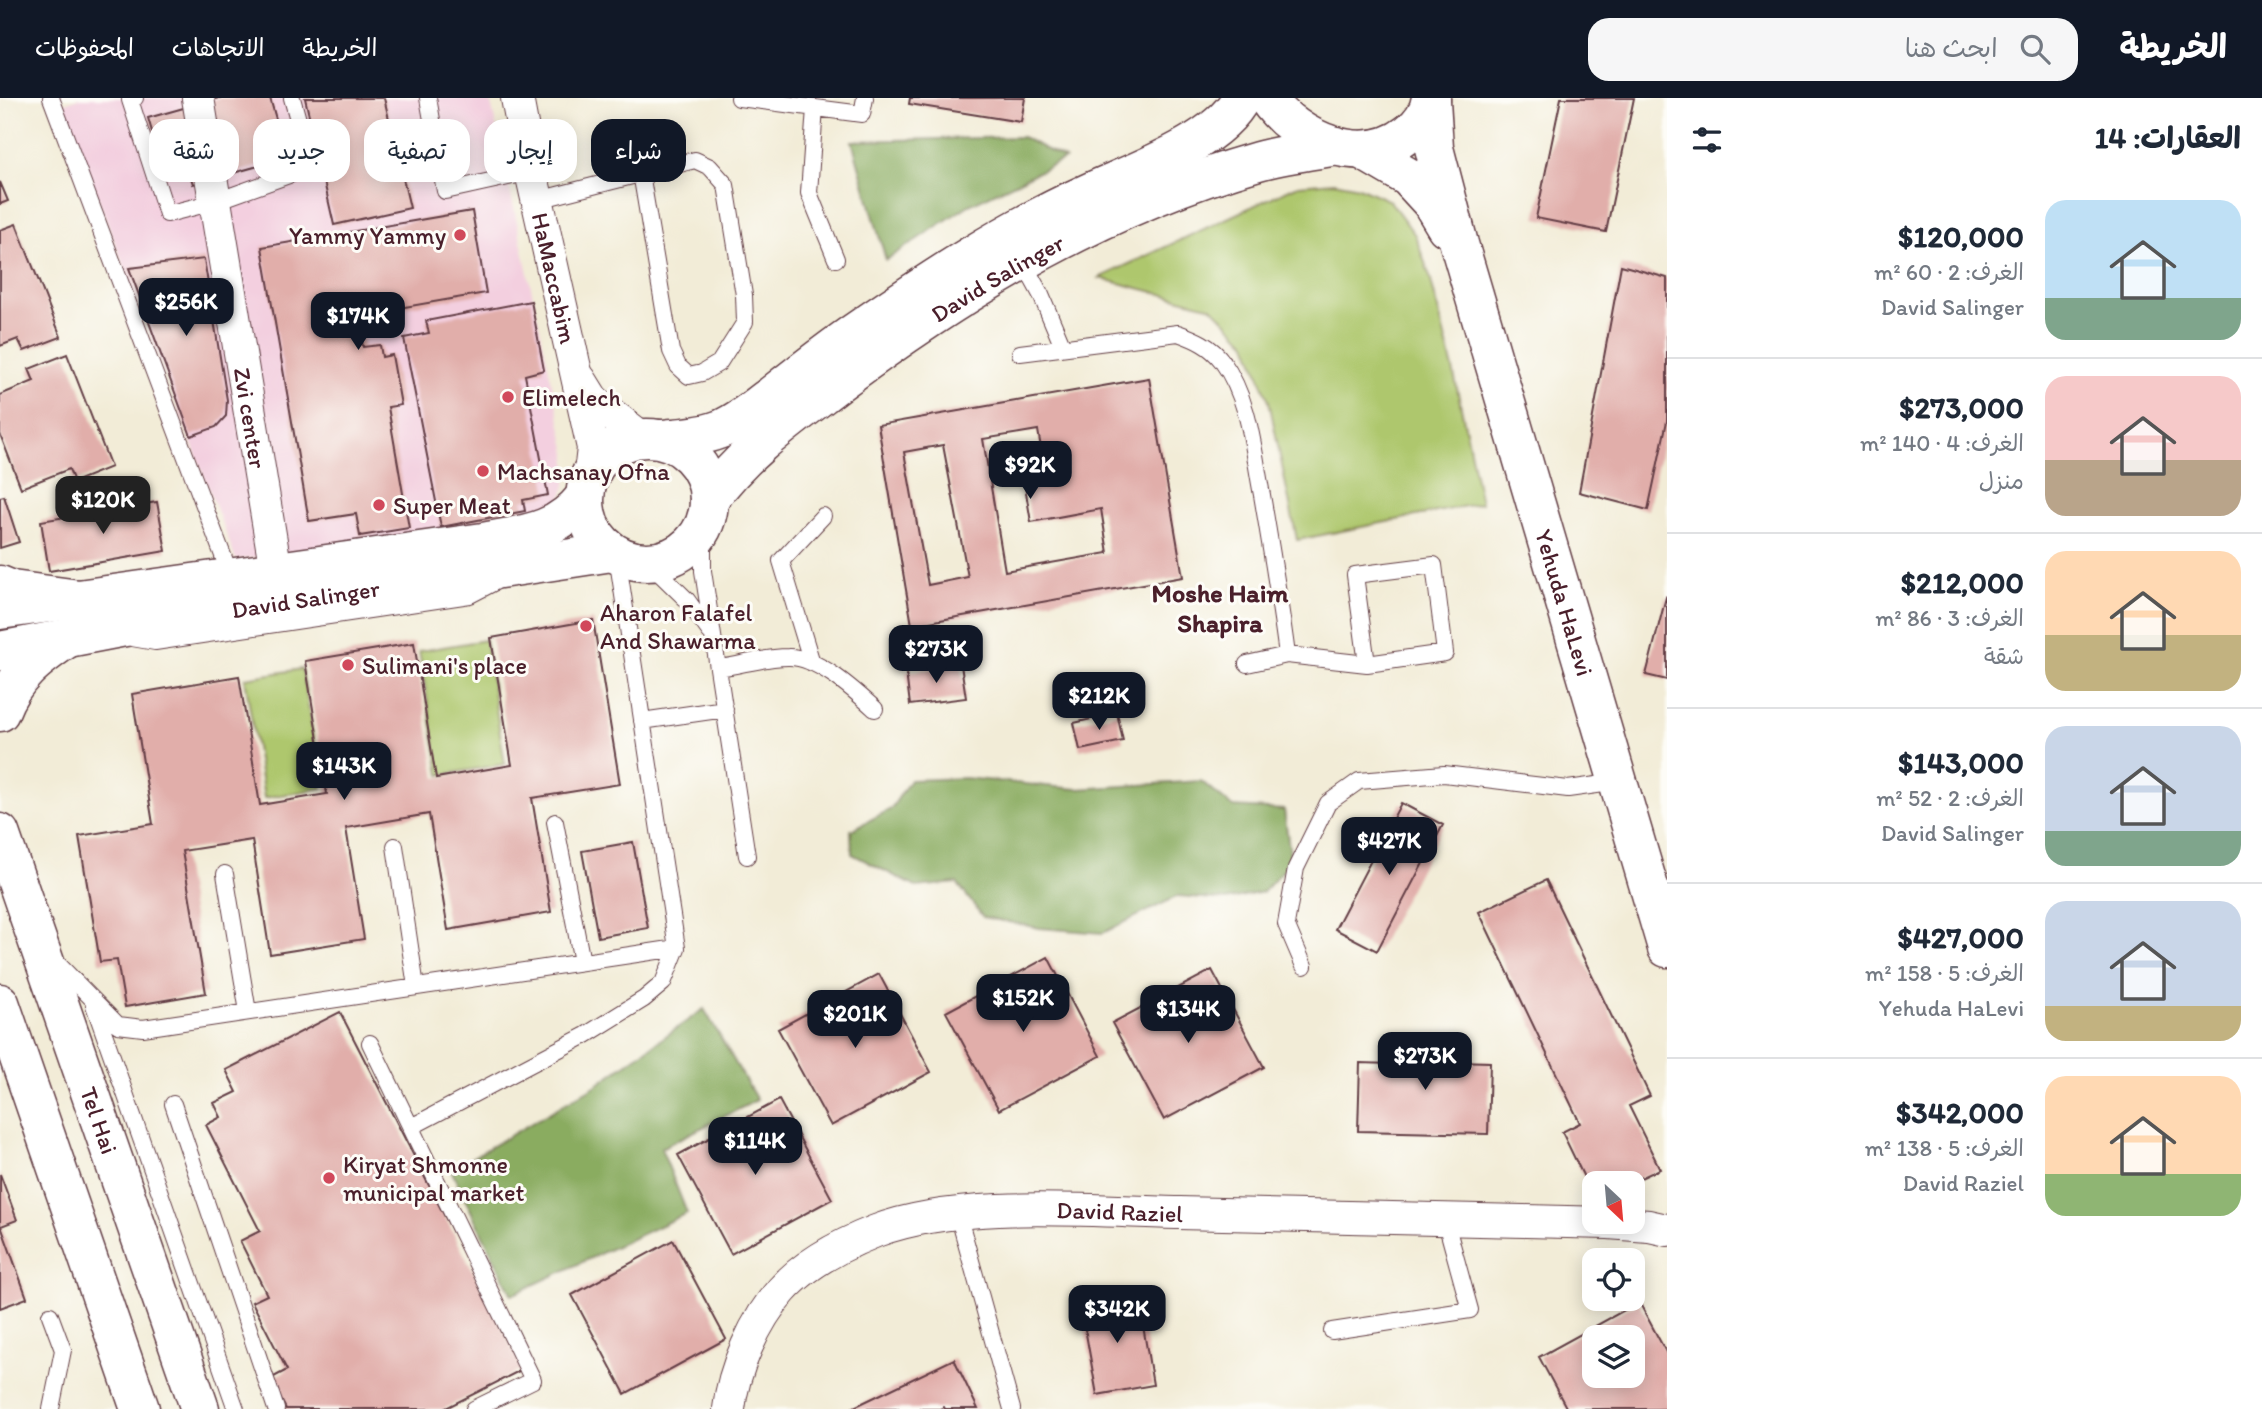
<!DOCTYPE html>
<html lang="ar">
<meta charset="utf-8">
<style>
body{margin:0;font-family:Itim,"Playpen Sans Arabic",sans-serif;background:#f6f6f7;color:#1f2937;direction:rtl;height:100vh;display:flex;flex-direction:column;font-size:26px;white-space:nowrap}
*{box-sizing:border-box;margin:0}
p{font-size:23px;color:#747a83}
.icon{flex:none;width:38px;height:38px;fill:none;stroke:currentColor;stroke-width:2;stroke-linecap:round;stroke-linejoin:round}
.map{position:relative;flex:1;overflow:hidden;direction:ltr}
.side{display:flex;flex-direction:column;background:#fff;width:595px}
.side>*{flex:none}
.banner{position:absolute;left:21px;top:21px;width:665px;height:63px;direction:rtl;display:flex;gap:14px}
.needle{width:46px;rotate:154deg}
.fabs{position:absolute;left:1582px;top:1073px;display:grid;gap:14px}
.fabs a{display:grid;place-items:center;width:63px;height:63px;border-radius:14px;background:#fff;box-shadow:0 4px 18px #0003;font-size:35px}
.price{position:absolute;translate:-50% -60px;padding:0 16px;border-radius:14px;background:#111827;color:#fff;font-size:23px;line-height:46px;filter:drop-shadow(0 2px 4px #0008)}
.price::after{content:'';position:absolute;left:50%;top:42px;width:21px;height:16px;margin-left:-10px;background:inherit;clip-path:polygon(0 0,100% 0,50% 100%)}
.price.on{background:#222;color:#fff}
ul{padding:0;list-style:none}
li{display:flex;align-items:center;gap:21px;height:175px;padding:0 21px}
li+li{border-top:2px solid #e0e1e3}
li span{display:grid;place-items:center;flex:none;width:196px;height:140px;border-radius:21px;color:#555}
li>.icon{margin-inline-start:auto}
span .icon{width:84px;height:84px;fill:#fffc;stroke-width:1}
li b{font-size:30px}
h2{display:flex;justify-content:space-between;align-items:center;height:84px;padding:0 21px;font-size:30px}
.chip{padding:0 24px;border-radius:21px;background:#fff;box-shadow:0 4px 18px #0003;font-size:24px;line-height:63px}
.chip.on{background:#111827;color:#fff}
header{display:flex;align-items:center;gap:42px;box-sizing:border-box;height:98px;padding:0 35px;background:#111827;color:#fff}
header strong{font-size:33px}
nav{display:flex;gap:38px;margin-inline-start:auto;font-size:24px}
.search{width:490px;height:63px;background:#f6f6f7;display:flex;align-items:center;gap:18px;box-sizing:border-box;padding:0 24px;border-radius:21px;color:#747a83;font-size:26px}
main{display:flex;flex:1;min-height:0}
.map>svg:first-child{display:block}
.built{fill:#f3cfdf}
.green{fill:#aec76d;stroke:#7c734c;stroke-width:2}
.forest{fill:#8aac60;stroke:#6a6646;stroke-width:2}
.building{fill:#e1aeaa;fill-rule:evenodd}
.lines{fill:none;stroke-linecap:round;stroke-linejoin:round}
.lane-casing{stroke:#633e45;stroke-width:18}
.street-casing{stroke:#633e45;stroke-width:34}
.secondary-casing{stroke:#633e45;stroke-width:41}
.highway-casing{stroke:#633e45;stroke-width:41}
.lane{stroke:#fff;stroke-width:16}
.street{stroke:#fff;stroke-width:32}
.secondary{stroke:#fff;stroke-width:38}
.highway{stroke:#fff;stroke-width:38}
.poi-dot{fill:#d1495b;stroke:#fdfcf7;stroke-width:2.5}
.labels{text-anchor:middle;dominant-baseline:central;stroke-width:6;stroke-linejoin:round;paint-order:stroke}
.poi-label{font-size:24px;fill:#4a1f2b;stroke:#fdfcf7;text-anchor:start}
.street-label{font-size:24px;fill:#4a1f2b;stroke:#fdfcf7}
.neighbourhood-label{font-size:26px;font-weight:bold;fill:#4a1f2b;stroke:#fdfcf7}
</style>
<header>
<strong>الخريطة</strong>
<div class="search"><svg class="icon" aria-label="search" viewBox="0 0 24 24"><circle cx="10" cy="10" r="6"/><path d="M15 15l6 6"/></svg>ابحث هنا</div>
<nav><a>الخريطة</a><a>الاتجاهات</a><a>المحفوظات</a></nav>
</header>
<main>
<section class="side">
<h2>العقارات: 14<svg class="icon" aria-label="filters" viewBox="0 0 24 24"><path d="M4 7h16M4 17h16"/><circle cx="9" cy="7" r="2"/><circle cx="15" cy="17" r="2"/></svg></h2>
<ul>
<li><span style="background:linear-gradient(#bfe0f5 70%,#7fa58c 0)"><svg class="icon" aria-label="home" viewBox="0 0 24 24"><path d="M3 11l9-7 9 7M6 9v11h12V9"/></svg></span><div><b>$120,000</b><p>الغرف: 2 · 60 m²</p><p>David Salinger</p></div></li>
<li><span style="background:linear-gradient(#f6c9c9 60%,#b9a48a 0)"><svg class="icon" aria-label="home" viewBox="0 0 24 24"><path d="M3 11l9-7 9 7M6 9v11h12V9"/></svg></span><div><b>$273,000</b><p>الغرف: 4 · 140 m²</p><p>منزل</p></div></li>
<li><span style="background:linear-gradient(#ffd9b3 60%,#c2b280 0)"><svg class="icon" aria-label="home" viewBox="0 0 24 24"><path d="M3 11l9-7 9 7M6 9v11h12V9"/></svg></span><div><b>$212,000</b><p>الغرف: 3 · 86 m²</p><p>شقة</p></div></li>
<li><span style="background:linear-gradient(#c9d6e8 75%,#7fa58c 0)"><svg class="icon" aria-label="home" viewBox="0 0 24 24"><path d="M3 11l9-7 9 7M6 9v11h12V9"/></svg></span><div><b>$143,000</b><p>الغرف: 2 · 52 m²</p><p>David Salinger</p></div></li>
<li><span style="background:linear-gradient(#c9d6e8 75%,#c2b280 0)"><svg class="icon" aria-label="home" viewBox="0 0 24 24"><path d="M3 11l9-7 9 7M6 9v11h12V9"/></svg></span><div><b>$427,000</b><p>الغرف: 5 · 158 m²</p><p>Yehuda HaLevi</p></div></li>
<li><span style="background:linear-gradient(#ffd9b3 70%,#8fb573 0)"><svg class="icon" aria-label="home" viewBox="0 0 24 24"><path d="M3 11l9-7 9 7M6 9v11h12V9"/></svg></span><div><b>$342,000</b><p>الغرف: 5 · 138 m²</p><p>David Raziel</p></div></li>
</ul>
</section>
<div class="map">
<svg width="1667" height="1311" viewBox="0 0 1667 1311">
<rect width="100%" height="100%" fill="#fdfcf7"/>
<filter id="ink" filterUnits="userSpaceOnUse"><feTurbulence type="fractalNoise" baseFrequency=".0143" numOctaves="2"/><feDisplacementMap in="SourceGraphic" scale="14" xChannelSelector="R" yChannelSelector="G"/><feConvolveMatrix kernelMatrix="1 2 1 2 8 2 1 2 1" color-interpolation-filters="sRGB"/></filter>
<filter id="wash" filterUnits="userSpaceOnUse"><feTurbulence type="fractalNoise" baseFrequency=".00686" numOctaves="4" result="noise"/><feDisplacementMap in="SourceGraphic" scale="28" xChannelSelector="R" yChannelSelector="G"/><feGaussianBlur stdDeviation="1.57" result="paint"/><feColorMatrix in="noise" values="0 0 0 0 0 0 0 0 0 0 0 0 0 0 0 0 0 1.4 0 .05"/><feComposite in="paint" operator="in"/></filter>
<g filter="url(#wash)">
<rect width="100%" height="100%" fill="#f2ecd7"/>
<!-- built -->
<path class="built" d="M79,0H490L567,355L566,387L559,406L525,424L236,462L62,6Z"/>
<!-- green -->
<path class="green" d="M1334,84L1359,89L1390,103L1415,137L1430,179L1453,271L1481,405L1297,442L1269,303L1247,245L1212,209L1099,180L1298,87Z
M485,542L505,666L440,677L419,553Z
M302,571L322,690L264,700L245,580Z"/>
<!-- forest -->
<path class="forest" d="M1022,39L1065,61L969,107L886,162L852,43Z
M965,680L1077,691L1201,683L1233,709L1284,712L1291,764L1263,794L1226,802L1178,798L1103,835L1039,830L983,819L957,785L916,789L852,756L851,732L891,711L910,682Z
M704,911L757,1002L661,1050L687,1115L512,1197L451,1072L595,988Z"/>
<g id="blocks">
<!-- building -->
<path class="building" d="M219,0H270L283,46L262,67L193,86L188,71L165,78L148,20Z
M305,0H384L410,110L334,127Z
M910,0H1025L1021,24L909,6Z
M1561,0H1634L1606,134L1536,120Z
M0,84L8,103L0,106Z
M472,113L486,195L358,217L363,249L380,247L382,259L392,257L401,307L388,309L409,430L360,438L356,416L309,423L262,149Z
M16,126L61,239L24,253L18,241L0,248V132Z
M204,161L227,302L226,318L216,329L191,338L129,170Z
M1621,167L1667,180V323L1648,412L1579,394Z
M531,203L544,272L525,277L548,397L523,402L525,413L441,429L404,240L429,235L426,223Z
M67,256L111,369L74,384L69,371L21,390L0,336V297L34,283L29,271Z
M1149,280L1183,479L912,527L878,327ZM1038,332L1042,356L1020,359L1031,424L1101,411L1108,455L1005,473L983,341ZM943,347L968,479L928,487L904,354Z
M4,398L19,444L0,450V399Z
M157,404L166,453L49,473L41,423Z
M1666,499L1667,500V582L1646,577Z
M593,522L620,686L532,700L551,814L448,832L429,716L346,730L364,841L270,856L252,742L182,753L206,895L125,909L117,862L100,864L79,738L153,726L132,596L239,578L260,707L327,696L305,563L414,545L436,680L512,667L491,540Z
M961,567L966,600L910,607L906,574Z
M1117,615L1123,643L1080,652L1074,625Z
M1401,705L1443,727L1377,853L1335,831Z
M633,744L648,830L598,839L582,753Z
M1546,782L1650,998L1629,1008L1660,1071L1630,1085H1594V1100L1562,1034L1580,1025L1479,814Z
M1048,859L1100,958L999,1012L946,914Z
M1212,872L1264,969L1164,1022L1112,925Z
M879,876L931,974L831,1028L778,931Z
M340,914L523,1271L444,1311H286L270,1281L287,1272L252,1204L267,1197L240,1143L260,1133L206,1027L221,1019L214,1005L237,994L226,972Z
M1393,943L1455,944L1454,963L1490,964L1488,1036L1358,1033L1360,965L1392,966Z
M779,1002L832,1101L731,1156L678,1057Z
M0,1076L17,1122L1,1128L27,1200L0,1210Z
M673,1142L726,1241L625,1296L572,1197Z
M1138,1198L1153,1287L1097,1297L1081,1208Z
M1639,1204L1667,1256V1311H1567L1539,1259ZM1594,1239H1633V1278H1594Z
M954,1261L978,1311H945L944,1309L940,1311H850Z"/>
</g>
</g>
<g filter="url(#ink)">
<use href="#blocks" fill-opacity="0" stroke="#633e45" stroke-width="2"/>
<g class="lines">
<defs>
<path id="lane" d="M51,0L231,479
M135,0L130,2L167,116L214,104L311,69L292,0
M428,0L445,93L531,74
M739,0L862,16L865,0
M815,10L809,95L836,161
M538,102L695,62L710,69L726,87L744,197L745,224L719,265L702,275L689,278L678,268L671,253L641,75
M1023,164L1041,197L1063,249
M1020,255L1178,235C1195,241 1211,248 1222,263C1250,302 1253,351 1262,397C1271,450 1280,503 1287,557L1247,566
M703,428V473L747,758
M649,465L687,502L710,534
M1434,467L1445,555L1367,566L1355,477Z
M132,540L155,544L470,497L495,484
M1287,557L1367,566
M812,565L781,463L823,418
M719,570C741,567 766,559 788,559C817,558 855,593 875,611
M642,623L725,611
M555,724L582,864
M395,748L416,889
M225,776L248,914
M57,865L118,927L143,930L677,850
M1304,868L1286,826L1296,770L1328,705L1359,683L1444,676L1568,691L1618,684
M94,907L236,1311
M370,945L533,1282L474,1311
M173,1006L276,1311
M411,1029L586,937L644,901L663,885L677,850L617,458
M958,1116L1012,1311
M50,1217L63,1252L51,1311
M1332,1233L1470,1212L1445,1121"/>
<g id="street">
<path id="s1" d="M198,0L276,473"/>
<path id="s2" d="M517,0L531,74L593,350L590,376"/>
<path d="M580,281L593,302L642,340"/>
<path id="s3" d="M729,1311C733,1272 755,1222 782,1192C806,1165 843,1146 876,1133C960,1101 1090,1113 1180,1115C1323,1118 1466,1122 1608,1125L1649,1128L1667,1132"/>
</g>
<g id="secondary">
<path d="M1267,0C1296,43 1364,71 1409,35C1421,26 1429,15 1431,0"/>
<path id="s4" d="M1431,3L1434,50L1459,146L1667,850"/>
<path d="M1362,52L1408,79L1431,104L1446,129"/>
<circle cx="647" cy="402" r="62"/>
<path d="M661,341C680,339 700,339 718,332C738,325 755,309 772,297C801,274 830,251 861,230C935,179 1008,131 1090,94C1134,74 1219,44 1241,0"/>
<path id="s5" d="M709,402C743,354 791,321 838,285C965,190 1104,107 1258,63C1283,56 1310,53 1336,48"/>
<path d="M0,512L483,444C524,436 556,435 584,400"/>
<path id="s6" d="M0,553L156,523L612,454"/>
</g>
<g id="highway">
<path d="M0,487L12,492L79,501"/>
<path d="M0,614C13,579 38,560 68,540"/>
<path id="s7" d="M0,735L200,1311"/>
<path d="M0,905L140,1311"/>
</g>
</defs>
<!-- lane casing -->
<use href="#lane" class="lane-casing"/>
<!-- street casing -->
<use href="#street" class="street-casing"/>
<!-- secondary casing -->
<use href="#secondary" class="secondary-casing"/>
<!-- highway casing -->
<use href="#highway" class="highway-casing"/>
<!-- lane -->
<use href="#lane" class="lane"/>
<!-- street -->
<use href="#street" class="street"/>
<!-- secondary -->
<use href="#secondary" class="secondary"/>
<!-- highway -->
<use href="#highway" class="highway"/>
</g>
</g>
<!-- markers -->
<g class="poi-dot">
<circle cx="460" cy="137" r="7"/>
<circle cx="508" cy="299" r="7"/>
<circle cx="483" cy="373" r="7"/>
<circle cx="379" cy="407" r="7"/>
<circle cx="586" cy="528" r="7"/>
<circle cx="348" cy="567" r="7"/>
<circle cx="329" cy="1080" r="7"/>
</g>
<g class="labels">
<!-- poi labels -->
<g class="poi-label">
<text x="446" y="137" text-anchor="end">Yammy Yammy</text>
<text x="522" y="299">Elimelech</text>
<text x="497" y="373">Machsanay Ofna</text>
<text x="393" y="407">Super Meat</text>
<text x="600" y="514">Aharon Falafel<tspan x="600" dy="28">And Shawarma</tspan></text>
<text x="362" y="567">Sulimani's place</text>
<text x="343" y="1066">Kiryat Shmonne<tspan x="343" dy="28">municipal market</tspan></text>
</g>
<!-- street labels -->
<g class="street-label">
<text stroke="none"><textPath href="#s2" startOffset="184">HaMaccabim</textPath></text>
<text stroke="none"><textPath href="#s5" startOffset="366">David Salinger</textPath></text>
<text stroke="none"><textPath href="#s1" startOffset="324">Zvi center</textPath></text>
<text stroke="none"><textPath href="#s6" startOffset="310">David Salinger</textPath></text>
<text stroke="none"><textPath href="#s4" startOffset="520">Yehuda HaLevi</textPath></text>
<text stroke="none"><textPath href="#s7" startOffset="304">Tel Hai</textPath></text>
<text stroke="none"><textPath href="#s3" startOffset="490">David Raziel</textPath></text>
</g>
<!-- neighbourhood labels -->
<g class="neighbourhood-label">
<text x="1220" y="495">Moshe Haim<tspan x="1220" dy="30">Shapira</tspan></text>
</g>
</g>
</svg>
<div class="fabs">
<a><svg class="needle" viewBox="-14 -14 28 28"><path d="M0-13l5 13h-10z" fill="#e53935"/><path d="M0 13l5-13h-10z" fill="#747a83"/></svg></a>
<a><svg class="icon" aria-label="locate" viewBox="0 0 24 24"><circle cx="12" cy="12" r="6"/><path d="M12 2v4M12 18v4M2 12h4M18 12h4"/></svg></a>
<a><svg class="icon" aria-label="layers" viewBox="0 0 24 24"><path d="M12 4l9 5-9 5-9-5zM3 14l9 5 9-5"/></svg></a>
</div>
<b class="price" style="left:186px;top:240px">$256K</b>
<b class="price" style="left:358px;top:254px">$174K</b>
<b class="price" style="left:1030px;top:403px">$92K</b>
<b class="price on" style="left:103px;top:438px">$120K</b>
<b class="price" style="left:936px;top:587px">$273K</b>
<b class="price" style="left:1099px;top:634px">$212K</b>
<b class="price" style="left:344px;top:704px">$143K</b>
<b class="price" style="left:1389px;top:779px">$427K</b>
<b class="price" style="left:1023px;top:936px">$152K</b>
<b class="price" style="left:1188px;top:947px">$134K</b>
<b class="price" style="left:855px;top:952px">$201K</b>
<b class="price" style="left:1425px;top:994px">$273K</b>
<b class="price" style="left:755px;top:1079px">$114K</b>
<b class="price" style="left:1117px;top:1247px">$342K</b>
<div class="banner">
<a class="chip on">شراء</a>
<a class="chip">إيجار</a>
<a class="chip">تصفية</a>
<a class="chip">جديد</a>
<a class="chip">شقة</a>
</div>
</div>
</main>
